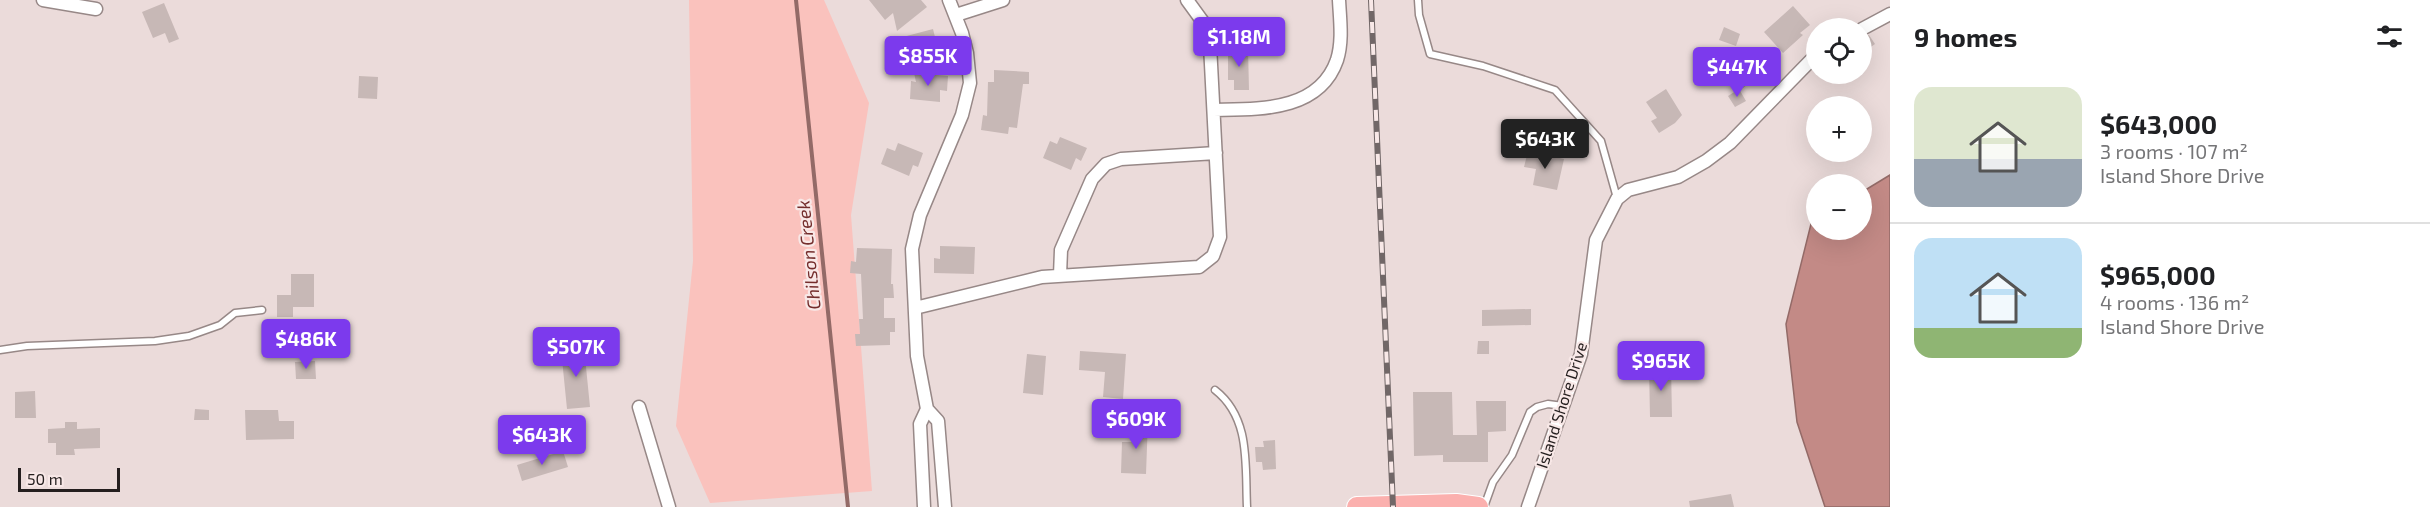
<!DOCTYPE html>
<meta charset="utf-8">
<style>
body{margin:0;font-family:"Exo 2",sans-serif;background:#f2f2f2;color:#202124;height:100vh;display:flex;flex-direction:column;font-size:22px;white-space:nowrap}
*{box-sizing:border-box;margin:0}
p{font-size:20px;color:#757577}
.icon{flex:none;width:33px;height:33px;fill:none;stroke:currentColor;stroke-width:2;stroke-linecap:round;stroke-linejoin:round}
.map{position:relative;flex:1;overflow:hidden}
.panel{display:flex;flex-direction:column;background:#fff;width:540px}
.panel>*{flex:none}
.tools{position:absolute;left:1806px;top:18px;display:grid;gap:12px}
.tools a{display:grid;place-items:center;width:66px;height:66px;border-radius:50%;background:#fff;box-shadow:0 6px 24px #0002;font-size:30px}
.scale{position:absolute;left:18px;bottom:15px;width:102px;box-sizing:border-box;padding-left:6px;border:3px solid #241e1e;border-top:0;font-size:16px;line-height:21px;white-space:nowrap;color:#241e1e;-webkit-text-stroke:4px #f8e8e7;paint-order:stroke}
.price{position:absolute;translate:-50% -51px;padding:0 14px;border-radius:6px;background:#7c3aed;color:#fff;font-size:20px;line-height:39px;filter:drop-shadow(0 2px 3px #0008)}
.price::after{content:'';position:absolute;left:50%;top:36px;width:18px;height:14px;margin-left:-9px;background:inherit;clip-path:polygon(0 0,100% 0,50% 100%)}
.price.active{background:#222;color:#fff}
ul{padding:0;list-style:none}
li{display:flex;align-items:center;gap:18px;height:150px;padding:0 24px}
li+li{border-top:2px solid #e0e0e0}
li span{display:grid;place-items:center;flex:none;width:168px;height:120px;border-radius:18px;color:#555}
li>.icon{margin-inline-start:auto}
span .icon{width:72px;height:72px;fill:#fffc;stroke-width:1}
li b{font-size:26px}
h2{display:flex;justify-content:space-between;align-items:center;height:72px;padding:0 24px;font-size:26px}
main{display:flex;flex:1;min-height:0}
.map>svg:first-child{display:block}
.green{fill:#fac2bd}
.water{fill:#c38a86;stroke:#936a67;stroke-width:1.5}
.lines{fill:none;stroke-linecap:round;stroke-linejoin:round}
.stream{stroke:#936a67;stroke-width:4}
.building{fill:#c7b8b6}
.lane-casing{stroke:#978887;stroke-width:9}
.street-casing{stroke:#978887;stroke-width:15}
.primary-casing{stroke:#fff;stroke-width:22}
.lane{stroke:#fff;stroke-width:6}
.street{stroke:#fff;stroke-width:12}
.primary{stroke:#fbb0ae;stroke-width:20}
.rail-casing{stroke:#716767;stroke-width:6}
.rail{stroke:#f8e8e7;stroke-width:4;stroke-dasharray:11;stroke-linecap:butt}
.labels{text-anchor:middle;dominant-baseline:central;stroke-width:4.5;stroke-linejoin:round;paint-order:stroke}
.street-label{font-size:16px;fill:#241e1e;stroke:#f8e8e7}
.water-label{font-size:18px;font-style:italic;fill:#742d2c;stroke:#f8e8e7}
</style>
<main>
<div class="map">
<svg width="1890" height="507" viewBox="0 0 1890 507">
<rect width="100%" height="100%" fill="#ebdbda"/>
<!-- green -->
<path class="green" d="M689,0H824L869,103L851,215L872,491L710,503L676,426L693,261Z"/>
<!-- water -->
<path class="water" d="M1890,175V507H1825L1797,422L1786,324L1811,224L1816,220V230H1862V192Z"/>
<g class="lines">
<!-- stream -->
<path class="stream" d="M796,0L848,507"/>
</g>
<!-- building -->
<path class="building" d="M869,0H921L927,7L897,31L893,13L885,20Z
M164,3L179,39L169,43L165,33L153,38L142,12Z
M1793,6L1810,25L1800,33L1803,35L1783,53L1764,32Z
M1724,27L1740,34L1736,46L1719,40Z
M933,29L936,41L941,39L945,53L911,62L907,48L902,50L899,38Z
M1869,35L1875,44L1862,53V37Z
M1228,48H1248L1249,90H1234V80H1228Z
M1747,65L1756,78L1743,88L1734,75Z
M1702,67L1715,78L1708,86L1695,75Z
M994,70L1029,72V84H1023L1017,128L1009,127L1008,134L981,130L983,115L987,116L988,82H994Z
M914,73L948,76L947,91L940,90V102L910,99L911,81L916,82Z
M359,76L378,77L377,99L358,98Z
M1666,89L1682,115L1675,123L1659,133L1651,121L1657,118L1646,102Z
M1739,89L1746,101L1735,107L1728,96Z
M1060,137L1087,148L1081,161L1076,158L1071,170L1043,158L1050,141L1057,144Z
M898,143L923,153L918,167L913,165L909,176L881,164L887,148L895,151Z
M1528,151L1564,159L1557,190L1533,185L1536,169L1524,167Z
M940,246L975,247L974,274L934,273V258L940,259Z
M857,248L892,249L891,284H893L894,298H884V318H895V332H890V345L856,346L855,334H860L859,319H863L861,274L850,273L851,261L856,262Z
M291,274H314V307H293V317H277V295H291Z
M1531,309V325L1482,326V310Z
M1478,341H1489V354H1477Z
M584,347L590,407L567,409L561,349Z
M1080,351L1126,354L1123,399L1103,397L1105,372L1079,370Z
M1027,354L1046,356L1043,395L1023,393Z
M315,361L316,379H296L295,362Z
M1671,366L1672,417H1650L1649,367Z
M35,391L36,418H15V392Z
M1413,392H1452L1453,435H1477L1476,401H1506V431L1488,432V462H1443V455L1414,456Z
M195,409L209,410V420H194Z
M245,410H278L279,421H294V439L246,440Z
M1132,420H1148L1146,474L1121,473L1122,442H1132Z
M65,422H77V429L100,428V448L74,449L75,455H56V443H48V429L65,428Z
M1275,440L1276,469L1263,470L1262,462H1256L1255,447H1264L1263,441Z
M563,451L568,467L522,481L517,465Z
M1731,494L1734,507H1690L1689,501Z"/>
<g class="lines">
<defs>
<path id="lane" d="M1418,0L1419,15L1430,54L1483,66L1555,90L1601,141L1617,198
M0,350L27,346L155,341L189,336L220,325L235,313L262,310
M1215,390C1251,418 1245,465 1247,507
M1484,507L1493,482L1512,455L1530,412L1537,407L1548,404L1563,406"/>
<path id="street" d="M43,0L96,9
M956,15L1003,0
M1862,29L1890,14
M1214,110C1258,109 1319,112 1337,60C1343,41 1340,20 1339,0
M1060,275L1061,250L1092,179L1106,164L1121,159L1216,153
M915,308L1042,277L1199,267L1213,256L1220,237L1210,45L1203,22L1187,0
M639,407L669,507
M927,409L917,356L912,249L920,215L962,115L970,83L967,53L962,33L949,0
M924,507L920,424L927,409L938,421L945,507
M1528,507L1581,354L1596,240L1617,199L1628,190L1678,177L1706,161L1730,143L1816,55"/>
<path id="primary" d="M1357,507L1456,504L1478,507"/>
</defs>
<!-- lane casing -->
<use href="#lane" class="lane-casing"/>
<!-- street casing -->
<use href="#street" class="street-casing"/>
<!-- primary casing -->
<use href="#primary" class="primary-casing"/>
<!-- lane -->
<use href="#lane" class="lane"/>
<!-- street -->
<use href="#street" class="street"/>
<!-- primary -->
<use href="#primary" class="primary"/>
<defs>
<path id="rail" d="M1371,0L1393,507"/>
</defs>
<!-- rail casing -->
<use href="#rail" class="rail-casing"/>
<!-- rail -->
<use href="#rail" class="rail"/>
</g>
<g class="labels">
<!-- street labels -->
<g class="street-label">
<text transform="translate(1561 405) rotate(-72)">Island Shore Drive</text>
</g>
<!-- water labels -->
<g class="water-label">
<text transform="translate(808 255) rotate(-96)">Chilson Creek</text>
</g>
</g>
</svg>
<div class="tools">
<a><svg class="icon" aria-label="locate" viewBox="0 0 24 24"><circle cx="12" cy="12" r="6"/><path d="M12 2v4M12 18v4M2 12h4M18 12h4"/></svg></a>
<a>+</a>
<a>−</a>
</div>
<div class="scale">50 m</div>
<b class="price" style="left:1239px;top:68px">$1.18M</b>
<b class="price" style="left:928px;top:87px">$855K</b>
<b class="price" style="left:1737px;top:98px">$447K</b>
<b class="price active" style="left:1545px;top:170px">$643K</b>
<b class="price" style="left:306px;top:370px">$486K</b>
<b class="price" style="left:576px;top:378px">$507K</b>
<b class="price" style="left:1661px;top:392px">$965K</b>
<b class="price" style="left:1136px;top:450px">$609K</b>
<b class="price" style="left:542px;top:466px">$643K</b>
</div>
<section class="panel">
<h2>9 homes<svg class="icon" aria-label="filters" viewBox="0 0 24 24"><path d="M4 7h16M4 17h16"/><circle cx="9" cy="7" r="2"/><circle cx="15" cy="17" r="2"/></svg></h2>
<ul>
<li><span style="background:linear-gradient(#dfe7d0 60%,#9aa5b1 0)"><svg class="icon" aria-label="home" viewBox="0 0 24 24"><path d="M3 11l9-7 9 7M6 9v11h12V9"/></svg></span><div><b>$643,000</b><p>3 rooms · 107 m²</p><p>Island Shore Drive</p></div></li>
<li><span style="background:linear-gradient(#bfe0f5 75%,#8fb573 0)"><svg class="icon" aria-label="home" viewBox="0 0 24 24"><path d="M3 11l9-7 9 7M6 9v11h12V9"/></svg></span><div><b>$965,000</b><p>4 rooms · 136 m²</p><p>Island Shore Drive</p></div></li>
</ul>
</section>
</main>
